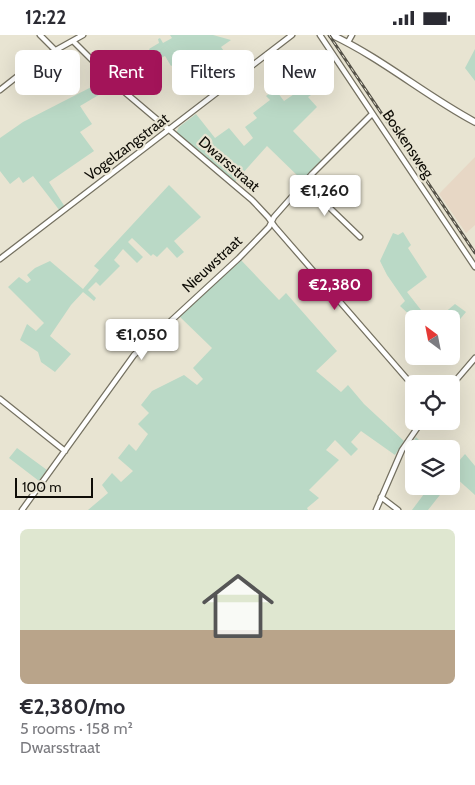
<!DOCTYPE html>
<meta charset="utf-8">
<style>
body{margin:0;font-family:Cabin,sans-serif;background:#f2f2f3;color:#2b2b33;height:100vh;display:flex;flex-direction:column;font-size:19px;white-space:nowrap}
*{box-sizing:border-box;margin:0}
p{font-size:16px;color:#7c7c81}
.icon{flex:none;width:28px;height:28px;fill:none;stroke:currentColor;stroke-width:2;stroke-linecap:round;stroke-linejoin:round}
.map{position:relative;height:475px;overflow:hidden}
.sheet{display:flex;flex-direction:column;background:#fff;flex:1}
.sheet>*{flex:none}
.top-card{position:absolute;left:15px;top:15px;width:445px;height:45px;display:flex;gap:10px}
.needle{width:32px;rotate:328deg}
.controls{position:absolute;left:405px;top:275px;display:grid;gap:10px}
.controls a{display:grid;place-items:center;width:55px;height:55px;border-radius:8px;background:#fff;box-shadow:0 5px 20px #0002;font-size:25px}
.scale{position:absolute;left:15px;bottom:12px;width:78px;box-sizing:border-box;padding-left:5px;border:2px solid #0f0d07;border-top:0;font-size:14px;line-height:18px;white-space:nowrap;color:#0f0d07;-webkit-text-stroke:4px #e8e4d2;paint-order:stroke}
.price{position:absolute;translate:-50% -42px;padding:0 11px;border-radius:5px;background:#fff;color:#222;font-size:16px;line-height:32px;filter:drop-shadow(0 1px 2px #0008)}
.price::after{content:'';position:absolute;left:50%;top:30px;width:15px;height:11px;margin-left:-8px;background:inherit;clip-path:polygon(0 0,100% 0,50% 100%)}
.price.on{background:#a31459;color:#fff}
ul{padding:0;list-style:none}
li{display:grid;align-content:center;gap:10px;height:265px;padding:0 20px}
li span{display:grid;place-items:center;height:155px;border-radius:8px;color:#555}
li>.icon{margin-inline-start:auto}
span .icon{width:90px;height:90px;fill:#fffc;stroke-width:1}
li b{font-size:21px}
.tag{padding:0 18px;border-radius:8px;background:#fff;box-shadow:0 5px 20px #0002;font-size:18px;line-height:45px}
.tag.on{background:#a31459;color:#fff}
.status{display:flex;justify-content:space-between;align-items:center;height:35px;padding:0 25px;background:#fff;direction:ltr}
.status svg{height:14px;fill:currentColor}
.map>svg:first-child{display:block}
.industrial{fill:#e7d7c5}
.green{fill:#bad9c6}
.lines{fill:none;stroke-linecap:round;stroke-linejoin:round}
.minor-casing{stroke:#757161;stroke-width:7}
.tertiary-casing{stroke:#757161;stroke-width:8}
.minor{stroke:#fff;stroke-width:4.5}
.tertiary{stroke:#fff;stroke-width:5.5}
.rail-casing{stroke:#565349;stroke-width:3}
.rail{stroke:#e8e4d2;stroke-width:1;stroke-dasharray:4;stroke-linecap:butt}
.labels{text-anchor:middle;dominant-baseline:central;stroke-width:4.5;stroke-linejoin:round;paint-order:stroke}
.street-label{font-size:15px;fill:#0f0d07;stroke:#e8e4d2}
</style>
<div class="status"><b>12:22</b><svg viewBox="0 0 49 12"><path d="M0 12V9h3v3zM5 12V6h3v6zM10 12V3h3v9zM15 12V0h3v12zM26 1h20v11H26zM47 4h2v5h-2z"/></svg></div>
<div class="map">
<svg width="475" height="475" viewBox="0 0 475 475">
<rect width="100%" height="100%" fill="#e8e4d2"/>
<!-- industrial -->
<path class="industrial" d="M475,122V190L466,198L439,159Z"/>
<!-- green -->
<path class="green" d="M170,0H213L231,5L221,12L240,38L225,49L216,35L209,33L206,35L192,15L176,23L178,27L171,31L165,21L155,26L149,14L159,8L158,4L160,3L163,8L172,3Z
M475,14V46L465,33Z
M312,35L323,52L308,62L317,72L293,96L322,126L303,146L267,111L234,148L176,98L179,92L196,79L215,103L229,93L244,111L253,103L245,92L257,83L253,78L270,65L266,61L275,54L284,66L303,53L297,45Z
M107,44L114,51L80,71L92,89L80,97L94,116L49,147L65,172L60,176L33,141L23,148L19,142L10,149L0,136V103L23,87Z
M169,150L201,182L174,206L184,217L177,223L167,212L157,222L153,219L151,221L132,203L128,207L143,222L137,228L123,214L114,225L120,231L100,251L96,247L88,255L96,263L94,266L83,257L71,270L50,301L71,319L55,337L41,327L38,317L20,305L27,289L36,296L44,288L8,252L19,242L27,248L31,245L27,240L35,233L50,226L83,254L99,235L94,231Z
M403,197L411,210L408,213L427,242L407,257L428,284H414L400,271L405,266L387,240L380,226L393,198L398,200Z
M240,224L279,265L286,258L337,316L316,336L341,357L348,350L364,369L404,406L395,420L361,396L351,407L358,414L351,421L335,405L326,415L339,425L309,455L319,463L307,473L308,475H88L108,458L102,450L112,438L121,447L133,436L118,423L129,409L136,416L148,399L138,389L149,378L141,370L152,356L184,340L197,350L203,344L193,333L212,313L179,281Z
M455,269L466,277L451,295V284H437Z
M416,402L428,414H414V424L405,420Z
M17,413L47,435L39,446L9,423Z
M465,419L475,431V460L455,442L451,447V435Z
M430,451H447L428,475H412Z"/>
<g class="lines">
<defs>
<path id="minor" d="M40,0L55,15
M320,0L475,232
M73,6L121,54L252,165L268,182L275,192L414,352
M348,7L352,0
M0,55L38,25L83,0
M304,148L360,202
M0,224L292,0
M451,351L475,323
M0,364L65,416
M381,462L398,475
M22,475L134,320L239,223L269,192L274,182L312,139L372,79
M376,475L402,415L422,386"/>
<path id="tertiary" d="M332,0C383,24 426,61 475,87"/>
</defs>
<!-- minor casing -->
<use href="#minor" class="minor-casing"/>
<!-- tertiary casing -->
<use href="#tertiary" class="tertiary-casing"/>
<!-- minor -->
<use href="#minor" class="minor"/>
<!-- tertiary -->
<use href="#tertiary" class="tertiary"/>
<defs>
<path id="rail" d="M329,0L475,218"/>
</defs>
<!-- rail casing -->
<use href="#rail" class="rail-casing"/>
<!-- rail -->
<use href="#rail" class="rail"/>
</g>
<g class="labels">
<!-- street labels -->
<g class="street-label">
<text transform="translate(408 109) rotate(56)">Boskensweg</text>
<text transform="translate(127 112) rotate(-37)">Vogelzangstraat</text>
<text transform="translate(229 129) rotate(41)">Dwarsstraat</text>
<text transform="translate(212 229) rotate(-43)">Nieuwstraat</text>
</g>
</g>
</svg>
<div class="controls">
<a><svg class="needle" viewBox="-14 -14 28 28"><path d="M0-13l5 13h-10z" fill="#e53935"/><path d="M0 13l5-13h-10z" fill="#7c7c81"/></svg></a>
<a><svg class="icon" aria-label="locate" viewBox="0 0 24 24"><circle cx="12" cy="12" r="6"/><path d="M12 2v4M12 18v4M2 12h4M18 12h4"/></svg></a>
<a><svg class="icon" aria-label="layers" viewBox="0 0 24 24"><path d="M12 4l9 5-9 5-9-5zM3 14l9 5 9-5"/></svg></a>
</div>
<div class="scale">100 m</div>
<b class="price" style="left:325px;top:182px">€1,260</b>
<b class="price on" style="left:335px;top:276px">€2,380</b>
<b class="price" style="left:142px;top:326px">€1,050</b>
<div class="top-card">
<a class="tag">Buy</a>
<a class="tag on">Rent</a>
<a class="tag">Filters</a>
<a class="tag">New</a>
</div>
</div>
<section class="sheet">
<ul>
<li><span style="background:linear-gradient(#dfe7d0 65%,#b9a48a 0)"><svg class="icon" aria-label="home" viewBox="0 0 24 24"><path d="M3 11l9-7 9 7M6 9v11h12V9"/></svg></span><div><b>€2,380/mo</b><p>5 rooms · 158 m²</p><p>Dwarsstraat</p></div></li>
</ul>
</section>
